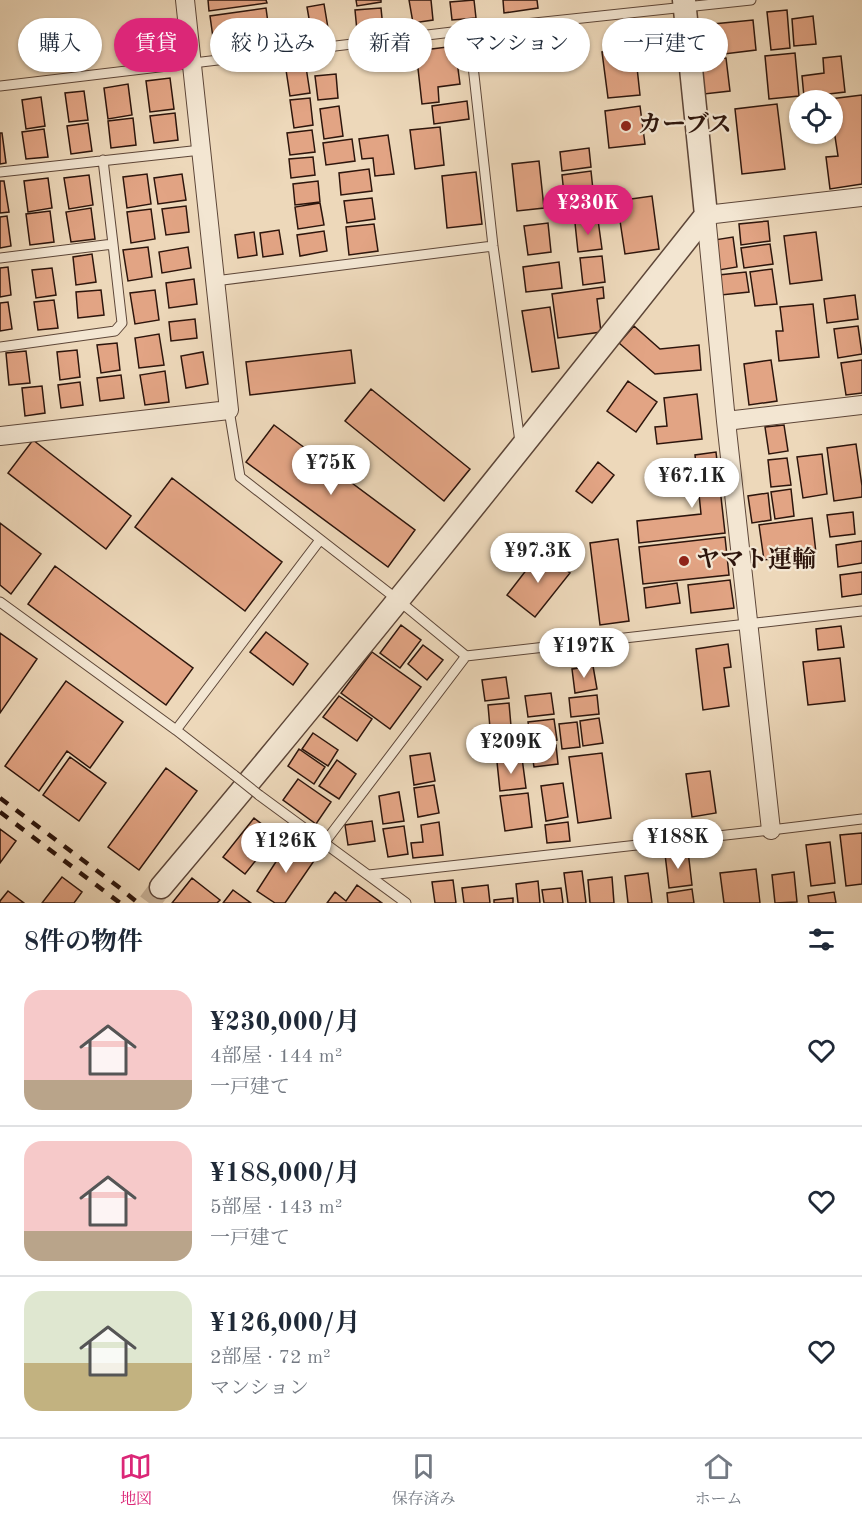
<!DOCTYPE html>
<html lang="ja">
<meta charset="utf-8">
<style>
body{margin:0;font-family:"Old Standard TT","Noto Serif JP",serif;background:#f6f6f7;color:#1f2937;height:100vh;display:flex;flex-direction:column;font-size:22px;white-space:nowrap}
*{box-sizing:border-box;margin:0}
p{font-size:20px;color:#747a83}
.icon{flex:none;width:33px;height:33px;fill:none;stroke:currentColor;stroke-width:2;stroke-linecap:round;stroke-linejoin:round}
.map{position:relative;height:903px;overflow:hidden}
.drawer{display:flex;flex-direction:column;background:#fff;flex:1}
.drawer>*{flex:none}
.top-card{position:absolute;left:18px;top:18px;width:826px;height:54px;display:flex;gap:12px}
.tools{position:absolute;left:789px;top:90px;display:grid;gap:12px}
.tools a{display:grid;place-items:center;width:54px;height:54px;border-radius:50%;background:#fff;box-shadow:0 2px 4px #0004;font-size:30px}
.price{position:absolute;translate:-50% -51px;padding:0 14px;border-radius:21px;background:#fff;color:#222;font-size:20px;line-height:39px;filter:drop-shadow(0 2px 3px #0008)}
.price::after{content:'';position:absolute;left:50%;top:36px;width:18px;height:14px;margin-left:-9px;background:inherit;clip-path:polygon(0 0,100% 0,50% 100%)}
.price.current{background:#db2777;color:#fff}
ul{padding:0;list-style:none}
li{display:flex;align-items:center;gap:18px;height:150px;padding:0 24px}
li+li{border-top:2px solid #e0e1e3}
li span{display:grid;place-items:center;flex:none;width:168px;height:120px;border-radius:18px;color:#555}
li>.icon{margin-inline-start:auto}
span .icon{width:72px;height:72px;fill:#fffc;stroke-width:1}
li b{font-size:26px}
h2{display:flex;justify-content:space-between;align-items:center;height:72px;padding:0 24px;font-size:26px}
.chip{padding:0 21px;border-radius:27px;background:#fff;box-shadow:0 2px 4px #0004;font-size:21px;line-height:54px}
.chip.current{background:#db2777;color:#fff}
.tab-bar{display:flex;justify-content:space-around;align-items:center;height:84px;border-top:2px solid #e0e1e3;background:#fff;font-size:16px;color:#747a83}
.tab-bar a{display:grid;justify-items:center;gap:3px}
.tab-bar .current{color:#db2777}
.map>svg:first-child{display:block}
.building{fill:#e2a484;stroke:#2d150c;stroke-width:1.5}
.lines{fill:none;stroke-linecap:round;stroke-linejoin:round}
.tertiary-tunnel{stroke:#c7b197;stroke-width:22;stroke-dasharray:22 11;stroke-linecap:butt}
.service-casing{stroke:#5d4638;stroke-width:11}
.minor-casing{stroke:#5d4638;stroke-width:20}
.tertiary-casing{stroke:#5d4638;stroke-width:25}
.service{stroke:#f3e6d2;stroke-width:9}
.minor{stroke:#f3e6d2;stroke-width:18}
.tertiary{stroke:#f3e6d2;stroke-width:22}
.rail{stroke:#2d150c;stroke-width:4.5;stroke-dasharray:10 10;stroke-linecap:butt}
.service-bridge-casing{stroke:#5d4638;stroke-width:11;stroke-linecap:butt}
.service-bridge{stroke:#f3e6d2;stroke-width:9}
.poi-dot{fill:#8f2418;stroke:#f3e6d2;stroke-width:2}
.labels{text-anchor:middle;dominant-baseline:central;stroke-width:4.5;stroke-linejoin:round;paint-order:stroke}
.poi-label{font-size:24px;font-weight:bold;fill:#2d150c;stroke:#f3e6d2;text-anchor:start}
</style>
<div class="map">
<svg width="862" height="903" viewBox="0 0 862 903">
<rect width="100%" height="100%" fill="#edd8ba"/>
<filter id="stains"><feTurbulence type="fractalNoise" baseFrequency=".00333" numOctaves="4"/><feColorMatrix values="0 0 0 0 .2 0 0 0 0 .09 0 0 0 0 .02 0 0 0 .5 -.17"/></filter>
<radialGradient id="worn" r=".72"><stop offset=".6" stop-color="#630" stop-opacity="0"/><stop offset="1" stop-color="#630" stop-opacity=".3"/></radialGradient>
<!-- building -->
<path class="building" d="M208,0H266L267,3L209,11Z
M356,0H381V2L357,6Z
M409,0H431L433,20L413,23Z
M474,0L476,18L452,20L450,2Z
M503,0H537L538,8L504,13Z
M324,4L329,34L312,36L307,7Z
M266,8L270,38L214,45L210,16Z
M381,8L383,28L357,31L355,10Z
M787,10L790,48L771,50L767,12Z
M813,16L816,44L794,46L792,19Z
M753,20L756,50L716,55L713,24Z
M455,46L460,84L438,87L439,102L422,104L416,51Z
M635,49L640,95L608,98L602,52Z
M795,53L799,96L769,99L765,56Z
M841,56L845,92L804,97L802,76L824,73L823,58Z
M726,58L730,91L704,94L700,61Z
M306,67L310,93L290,96L286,70Z
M336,74L338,98L318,100L315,76Z
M170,78L174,109L150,112L146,81Z
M128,84L132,115L108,119L104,88Z
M84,91L88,120L69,122L65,93Z
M862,95V184L830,189L826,157L838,156L832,117V100L830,99Z
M41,97L45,126L26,129L22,100Z
M310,98L313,125L294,128L290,100Z
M467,101L469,119L434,124L432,106Z
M777,104L785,169L742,174L735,109Z
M339,106L343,136L324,139L320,109Z
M640,106L645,144L609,148L605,111Z
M175,113L178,140L154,143L150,116Z
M133,118L136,145L111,148L108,121Z
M88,123L92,151L71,154L67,126Z
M440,127L444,165L415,169L410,130Z
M44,129L48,157L26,159L22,132Z
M312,130L315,152L290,155L287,133Z
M0,133H2L6,163L0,164Z
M388,135L394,174L375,176L373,158L362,159L359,139Z
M352,139L355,161L326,165L323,143Z
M589,148L591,167L562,171L560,152Z
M313,157L315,175L291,178L289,159Z
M539,161L544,208L517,211L512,164Z
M369,169L372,191L341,195L339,173Z
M591,171L593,190L564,194L562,175Z
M476,172L482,224L447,228L442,176Z
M147,174L151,204L127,208L123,177Z
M182,174L186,200L158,204L154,178Z
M89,175L93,205L69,209L64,178Z
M48,178L52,208L28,212L24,181Z
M0,181H4L9,212L0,213Z
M318,181L320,202L295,205L293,184Z
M594,196L597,214L568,218L565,199Z
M652,196L659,249L625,254L617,201Z
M372,198L375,219L347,223L344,201Z
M320,203L324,225L298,229L295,207Z
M186,206L189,232L166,235L162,209Z
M91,208L95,239L71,242L66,212Z
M151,209L155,239L131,243L127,212Z
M50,211L54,242L30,245L26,214Z
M7,216L11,246L0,248V217Z
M598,220L602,249L578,252L575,223Z
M768,221L770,241L741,245L739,224Z
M548,223L551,252L528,255L524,226Z
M374,224L378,251L349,255L346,227Z
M279,230L283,254L263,257L260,233Z
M324,231L327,251L300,256L297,235Z
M254,232L257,255L238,258L235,235Z
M816,232L822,280L790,284L784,236Z
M733,237L737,267L719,270L714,240Z
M770,244L773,264L744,268L741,248Z
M148,247L152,277L128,281L123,250Z
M188,247L191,268L162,273L159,252Z
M92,254L96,282L76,285L73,257Z
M602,256L605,282L583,285L580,258Z
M559,262L562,288L526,292L523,267Z
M8,267L11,295L0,297V268Z
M52,268L56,295L36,298L32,270Z
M772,269L777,304L755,306L750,272Z
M746,272L749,292L721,295L719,275Z
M194,279L197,304L169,308L166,283Z
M603,287L604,298L597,299L601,332L558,338L552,294Z
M101,290L104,315L78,318L76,292Z
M155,290L159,320L135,324L130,293Z
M855,295L858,319L827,323L824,299Z
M54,300L58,328L38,330L34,302Z
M8,302L12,329L0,331V303Z
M813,304L819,357L779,361L776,331H783L780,307Z
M550,307L559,368L532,372L522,311Z
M195,319L197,338L171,341L169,322Z
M634,326L660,349L699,345L701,370L655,374L619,343Z
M858,326L862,354L838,358L834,329Z
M159,334L164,365L139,368L135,338Z
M117,343L120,370L101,373L97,345Z
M77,350L80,377L60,380L57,352Z
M351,350L355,383L250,395L246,362Z
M26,351L30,383L9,385L6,353Z
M203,352L208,384L186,388L181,356Z
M771,360L777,401L749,405L744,364Z
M862,360V393L846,395L841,363Z
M165,371L169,402L145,405L140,375Z
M121,375L124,398L100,401L97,378Z
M628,381L657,402L636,432L607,411Z
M80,382L83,405L61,408L58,385Z
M42,386L45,413L25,416L22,388Z
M371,389L470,469L444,501L345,421Z
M697,394L702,439L657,444L655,427L667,426L664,398Z
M274,425L415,530L388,567L246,462Z
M784,425L788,451L769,454L765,427Z
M33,440L131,516L106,549L8,473Z
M856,444L862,486V497L834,501L827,448Z
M716,452L725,533L639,543L637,521L701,514L695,455Z
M822,454L827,494L803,498L797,457Z
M787,458L791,485L771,487L768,460Z
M598,462L614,475L592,503L576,491Z
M172,478L282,562L245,611L135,527Z
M791,489L794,516L775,519L771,492Z
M768,493L771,520L752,523L748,496Z
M853,512L855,534L830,537L827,515Z
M812,518L816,553L764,560L759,525Z
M0,523L41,554L11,594L0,585Z
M725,537L729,575L643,584L639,547Z
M618,539L629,621L600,625L590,543Z
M862,541V563L838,567L836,545Z
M541,551L570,573L535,617L507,595Z
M55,566L193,668L166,705L28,604Z
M862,572V594L842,597L840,575Z
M730,580L734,608L691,613L688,585Z
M677,583L680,603L646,608L644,588Z
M401,625L421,640L400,668L380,653Z
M841,626L844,647L818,650L816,629Z
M266,632L308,664L293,685L250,652Z
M0,633L37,659L0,713Z
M728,644L731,667L724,668L729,706L703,710L696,649Z
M423,645L443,660L427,680L408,664Z
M372,652L421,687L390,729L341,693Z
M840,658L845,701L808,705L803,662Z
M593,666L597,689L575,693L572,669Z
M506,677L509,698L485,701L482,680Z
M66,681L123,722L90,768L67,751L39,791L5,766Z
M551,693L554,714L528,717L525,696Z
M597,695L599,714L571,717L569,698Z
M339,696L372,719L357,741L323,717Z
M509,703L511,726L490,728L488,705Z
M599,718L603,743L583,746L580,721Z
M554,719L557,740L531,744L528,722Z
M577,722L580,747L562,749L559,724Z
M511,731L515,752L497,755L494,733Z
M313,733L338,750L328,766L302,749Z
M556,745L558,764L534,767L531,748Z
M299,749L325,767L314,784L288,766Z
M430,753L435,781L414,785L410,756Z
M602,753L611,818L578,823L569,757Z
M70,757L106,783L79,821L43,795Z
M522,758L526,788L500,791L497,762Z
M337,760L356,774L339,799L319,786Z
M166,768L197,791L139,870L108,847Z
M710,771L716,813L692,817L686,774Z
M298,779L331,802L316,824L283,800Z
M563,783L568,817L546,821L541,786Z
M434,785L439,813L418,817L414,788Z
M399,792L404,821L383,824L379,796Z
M528,793L532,827L505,831L500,796Z
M254,818L276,835L245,874L223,857Z
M372,821L375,841L348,845L345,825Z
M439,822L443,855L413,858L411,843L423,842L421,825Z
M568,822L570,841L547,843L545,825Z
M404,826L408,854L388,857L383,829Z
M0,829L16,841L0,863Z
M862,833V884L846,886L840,835Z
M290,840L316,858L285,903H275L257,891Z
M830,842L835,883L811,886L806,845Z
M688,851L692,885L669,888L665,854Z
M756,869L760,903H724L720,873Z
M582,871L586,903H568L564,873Z
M794,872L797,902L775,903L772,875Z
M648,873L652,903H628L625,876Z
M62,877L82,892L74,903H42Z
M612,877L614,903H590L588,880Z
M192,878L220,900L217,903H172Z
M453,880L456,903H435L432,882Z
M538,881L540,903H518L516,884Z
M357,885L382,903H327L335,892L346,901Z
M488,885L490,903H464L462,888Z
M561,888L563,903H544L542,890Z
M692,889L694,903H668L667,893Z
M233,890L251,903H223Z
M8,891L24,903H0V901Z
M834,892L836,903H809L808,896Z
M513,898V903H494V900Z"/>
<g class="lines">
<!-- tertiary-tunnel -->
<path class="tertiary-tunnel" d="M149,903L161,887"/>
<defs>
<path id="service" d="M469,30L493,246L520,442
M0,86L469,30L751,0
M0,172L201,150
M0,258L113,244L103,160
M215,281L493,246
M0,347L115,331L122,323L113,244
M229,410L240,477L398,600L466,656
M0,602L176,730L234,775
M176,730L320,540
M259,795L406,903
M325,842L466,656L862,611
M369,875L771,830L862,819"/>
<path id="minor" d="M726,421L862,405
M0,436L229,410L185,0
M771,830L726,421L706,215L862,197"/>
<path id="tertiary" d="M161,887C347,667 527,441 706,215L684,0"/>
</defs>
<!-- service casing -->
<use href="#service" class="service-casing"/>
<!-- minor casing -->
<use href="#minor" class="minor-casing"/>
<!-- tertiary casing -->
<use href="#tertiary" class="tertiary-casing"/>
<!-- service -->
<use href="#service" class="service"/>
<!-- minor -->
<use href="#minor" class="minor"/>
<!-- tertiary -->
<use href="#tertiary" class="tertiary"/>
<!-- rail -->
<path class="rail" d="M0,798L120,888L138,903
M0,812L120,903"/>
<defs>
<path id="service-bridge" d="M234,775L259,795"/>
</defs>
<!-- service-bridge casing -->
<use href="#service-bridge" class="service-bridge-casing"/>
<!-- service-bridge -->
<use href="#service-bridge" class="service-bridge"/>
</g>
<!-- markers -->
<g class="poi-dot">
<circle cx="626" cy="126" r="6"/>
<circle cx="684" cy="561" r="6"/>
</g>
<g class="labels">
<!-- poi labels -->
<g class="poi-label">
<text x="638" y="126">カーブス</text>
<text x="696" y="561">ヤマト運輸</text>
</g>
</g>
<rect width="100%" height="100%" filter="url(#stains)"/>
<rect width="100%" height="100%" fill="url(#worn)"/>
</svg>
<div class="tools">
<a><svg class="icon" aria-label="locate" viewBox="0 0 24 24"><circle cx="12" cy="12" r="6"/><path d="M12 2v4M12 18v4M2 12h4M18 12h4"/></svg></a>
</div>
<b class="price current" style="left:588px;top:236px">¥230K</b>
<b class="price" style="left:331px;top:496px">¥75K</b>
<b class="price" style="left:692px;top:509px">¥67.1K</b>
<b class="price" style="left:538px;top:584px">¥97.3K</b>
<b class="price" style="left:584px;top:679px">¥197K</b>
<b class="price" style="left:511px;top:775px">¥209K</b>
<b class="price" style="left:678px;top:870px">¥188K</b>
<b class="price" style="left:286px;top:874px">¥126K</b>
<div class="top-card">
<a class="chip">購入</a>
<a class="chip current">賃貸</a>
<a class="chip">絞り込み</a>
<a class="chip">新着</a>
<a class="chip">マンション</a>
<a class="chip">一戸建て</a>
</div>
</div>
<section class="drawer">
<h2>8件の物件<svg class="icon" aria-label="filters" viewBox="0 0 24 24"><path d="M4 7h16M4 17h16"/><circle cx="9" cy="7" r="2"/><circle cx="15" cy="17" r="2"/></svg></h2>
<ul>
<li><span style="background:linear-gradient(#f6c9c9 75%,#b9a48a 0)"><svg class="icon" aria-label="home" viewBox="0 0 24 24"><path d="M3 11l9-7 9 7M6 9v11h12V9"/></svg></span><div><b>¥230,000/月</b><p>4部屋 · 144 m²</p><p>一戸建て</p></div><svg class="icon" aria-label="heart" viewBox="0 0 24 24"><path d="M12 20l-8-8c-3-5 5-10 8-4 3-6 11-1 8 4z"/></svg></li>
<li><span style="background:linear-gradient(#f6c9c9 75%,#b9a48a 0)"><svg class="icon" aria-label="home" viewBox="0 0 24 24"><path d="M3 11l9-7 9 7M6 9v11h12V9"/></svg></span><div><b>¥188,000/月</b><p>5部屋 · 143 m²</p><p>一戸建て</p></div><svg class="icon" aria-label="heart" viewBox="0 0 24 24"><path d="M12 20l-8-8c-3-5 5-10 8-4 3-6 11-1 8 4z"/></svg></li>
<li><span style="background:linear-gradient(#dfe7d0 60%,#c2b280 0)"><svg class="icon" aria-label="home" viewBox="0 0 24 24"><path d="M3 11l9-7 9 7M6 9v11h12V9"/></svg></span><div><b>¥126,000/月</b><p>2部屋 · 72 m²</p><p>マンション</p></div><svg class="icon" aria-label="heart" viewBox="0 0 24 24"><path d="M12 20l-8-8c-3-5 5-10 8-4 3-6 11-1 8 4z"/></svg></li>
</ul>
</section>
<nav class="tab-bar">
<a class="current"><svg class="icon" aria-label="map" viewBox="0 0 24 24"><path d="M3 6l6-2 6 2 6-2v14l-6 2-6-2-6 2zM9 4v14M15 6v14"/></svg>地図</a>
<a><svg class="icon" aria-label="saved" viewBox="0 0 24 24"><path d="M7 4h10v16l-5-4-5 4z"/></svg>保存済み</a>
<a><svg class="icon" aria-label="home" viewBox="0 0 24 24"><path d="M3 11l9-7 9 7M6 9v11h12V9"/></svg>ホーム</a>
</nav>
